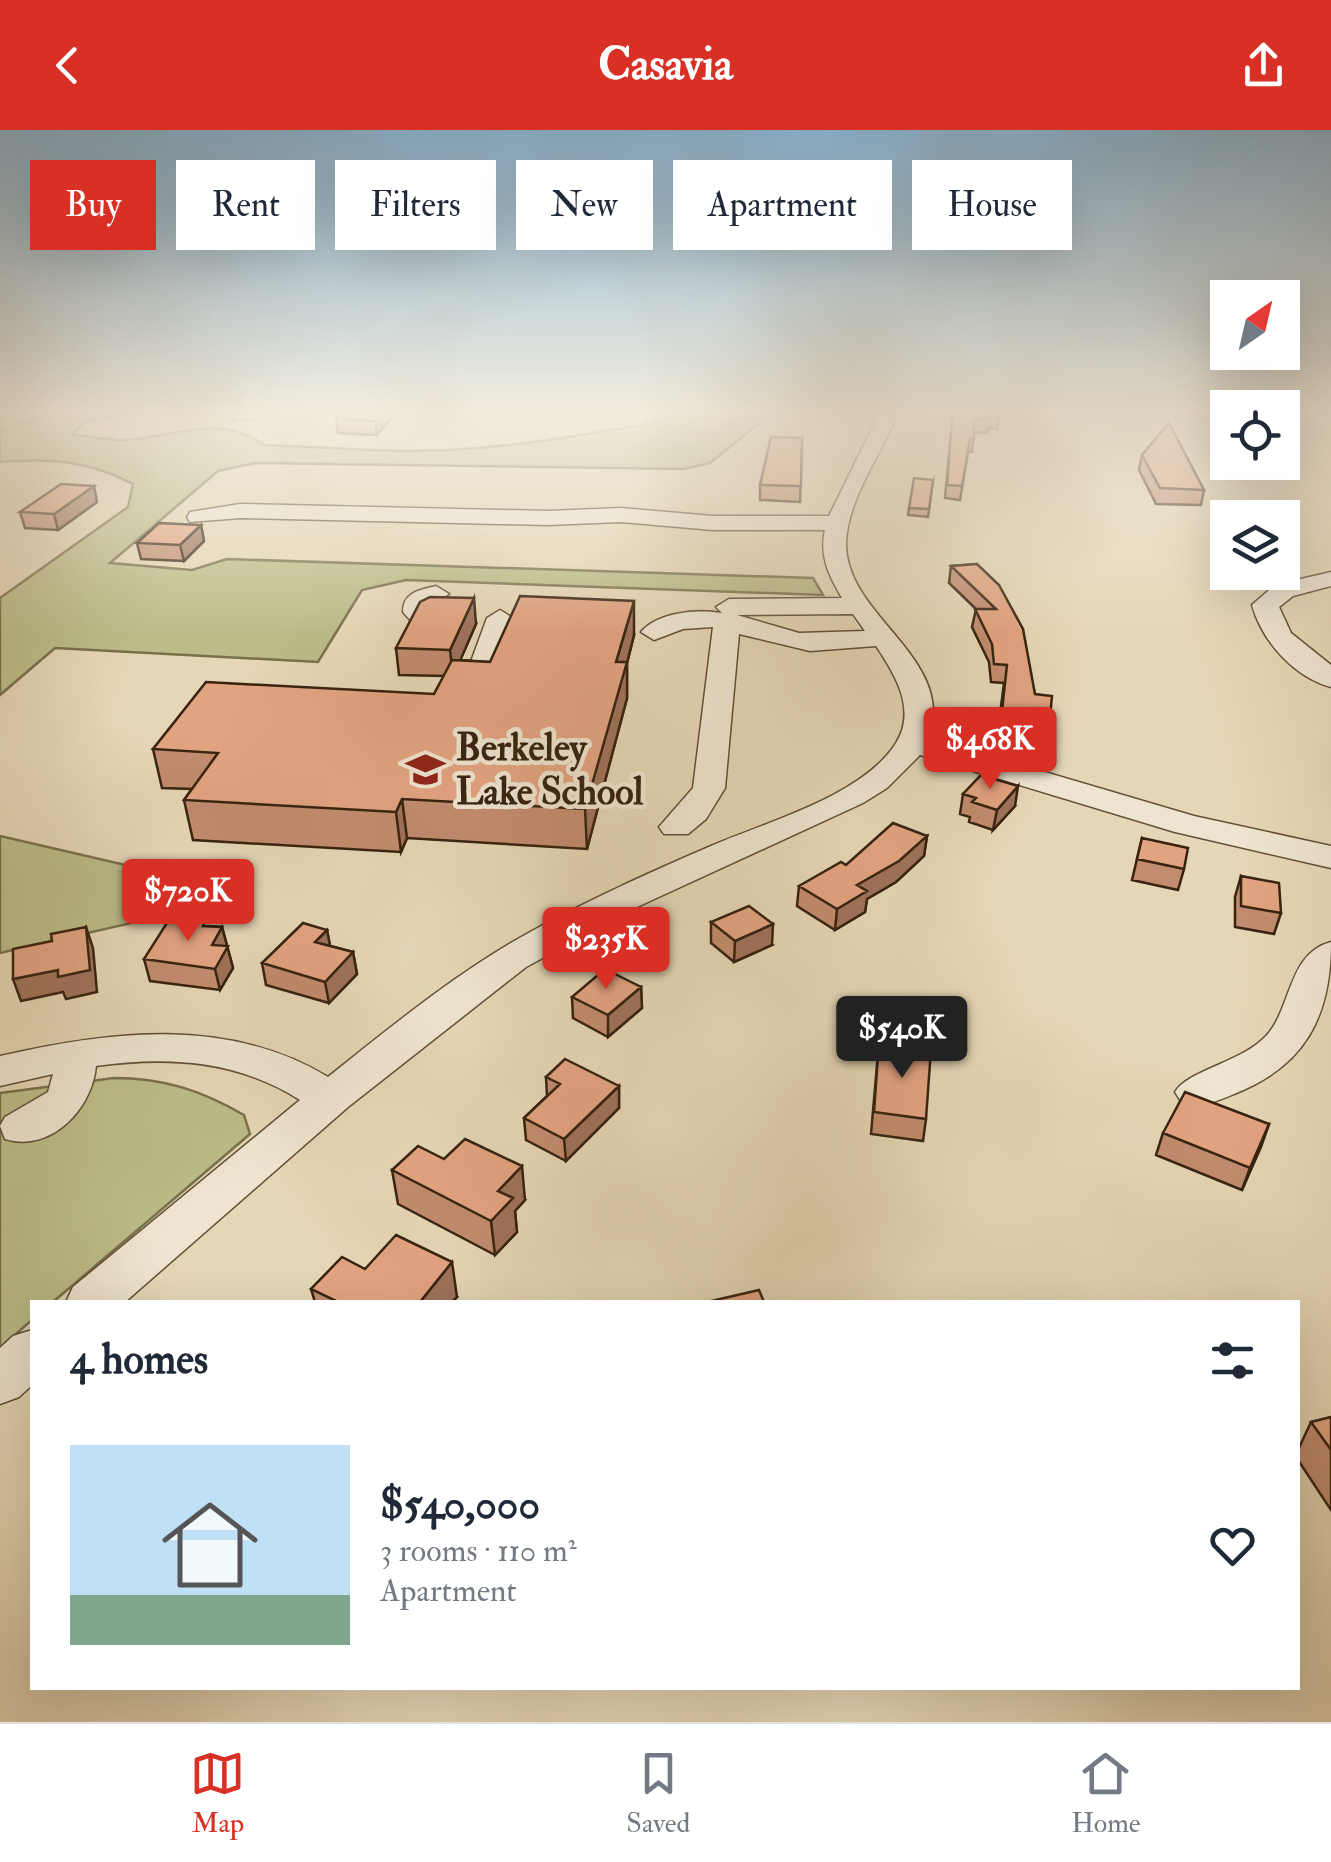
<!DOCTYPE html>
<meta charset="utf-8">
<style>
body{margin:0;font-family:"IM FELL Double Pica",serif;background:#f6f6f7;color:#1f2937;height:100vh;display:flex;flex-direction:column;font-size:38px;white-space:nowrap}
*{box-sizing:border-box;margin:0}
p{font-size:32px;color:#747a83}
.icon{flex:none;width:55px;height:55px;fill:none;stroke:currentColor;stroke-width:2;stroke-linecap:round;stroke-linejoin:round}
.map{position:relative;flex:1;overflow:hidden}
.sheet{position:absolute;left:30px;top:1170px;width:1270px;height:390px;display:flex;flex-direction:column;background:#fff;border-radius:0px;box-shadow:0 10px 40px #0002}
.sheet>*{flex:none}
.guide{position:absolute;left:30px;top:30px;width:1272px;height:90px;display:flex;gap:20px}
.needle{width:65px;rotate:34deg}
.buttons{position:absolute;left:1210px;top:150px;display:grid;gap:20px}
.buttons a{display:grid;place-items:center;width:90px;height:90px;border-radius:0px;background:#fff;box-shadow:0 10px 40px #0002;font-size:50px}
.price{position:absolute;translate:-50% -85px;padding:0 22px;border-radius:10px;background:#d93025;color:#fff;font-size:32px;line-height:65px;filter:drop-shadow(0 2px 5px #0008)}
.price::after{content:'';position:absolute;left:50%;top:60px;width:30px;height:22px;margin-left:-15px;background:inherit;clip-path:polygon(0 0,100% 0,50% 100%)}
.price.current{background:#222;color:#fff}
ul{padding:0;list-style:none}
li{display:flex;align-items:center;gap:30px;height:250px;padding:0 40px}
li+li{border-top:2px solid #e0e1e3}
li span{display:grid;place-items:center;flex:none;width:280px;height:200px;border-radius:0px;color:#555}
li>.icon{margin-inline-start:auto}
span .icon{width:120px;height:120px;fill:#fffc;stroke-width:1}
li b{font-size:42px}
h2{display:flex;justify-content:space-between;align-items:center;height:120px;padding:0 40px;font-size:42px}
.chip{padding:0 35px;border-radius:0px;background:#fff;box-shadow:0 10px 40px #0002;font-size:35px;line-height:90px}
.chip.current{background:#d93025;color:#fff}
header{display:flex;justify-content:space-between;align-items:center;height:130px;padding:0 40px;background:#d93025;color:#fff;font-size:45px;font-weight:700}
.tab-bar{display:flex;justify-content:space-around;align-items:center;height:140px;border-top:2px solid #e0e1e3;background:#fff;font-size:28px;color:#747a83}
.tab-bar a{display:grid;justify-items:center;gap:5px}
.tab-bar .current{color:#d93025}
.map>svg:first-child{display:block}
.green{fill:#bbbc88;stroke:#79704c;stroke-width:2.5}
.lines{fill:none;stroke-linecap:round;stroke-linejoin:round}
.stream{stroke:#737b75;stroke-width:4}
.minor-casing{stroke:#625038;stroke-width:3}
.minor{fill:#eee4cf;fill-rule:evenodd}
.wall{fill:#c28c6f;stroke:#37230f;stroke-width:2.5}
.shaded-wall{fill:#9e725a;stroke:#37230f;stroke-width:2.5}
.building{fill:#e2a381;stroke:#37230f;stroke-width:2.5}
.labels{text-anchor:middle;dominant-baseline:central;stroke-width:9;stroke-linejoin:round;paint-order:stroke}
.poi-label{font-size:38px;font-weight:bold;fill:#37230f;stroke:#eee4cf;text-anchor:start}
</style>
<header><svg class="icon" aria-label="back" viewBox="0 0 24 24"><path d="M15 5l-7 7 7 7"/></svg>Casavia<svg class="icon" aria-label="share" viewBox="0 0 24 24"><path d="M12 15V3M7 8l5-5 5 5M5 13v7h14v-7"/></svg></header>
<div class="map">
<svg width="1331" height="1592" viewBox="0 0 1331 1592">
<rect width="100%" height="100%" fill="#e5d6b5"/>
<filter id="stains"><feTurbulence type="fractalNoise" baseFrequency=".002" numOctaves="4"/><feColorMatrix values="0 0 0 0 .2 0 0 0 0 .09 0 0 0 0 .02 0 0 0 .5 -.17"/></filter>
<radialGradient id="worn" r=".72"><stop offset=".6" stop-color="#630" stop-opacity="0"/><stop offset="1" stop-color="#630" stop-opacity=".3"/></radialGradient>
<!-- green -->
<path class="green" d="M0,280H200L190,284L161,280L85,291L73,305C93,307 116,312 136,309C185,303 220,285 265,315C325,317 387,323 448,320C509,317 569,307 630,297C674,290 721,267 762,291L710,333L684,339L255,333L218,341L110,433L192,440L227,429L813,448L823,465L406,450L362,460L318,532L55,518L0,565V468L128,377L133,354C87,330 51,328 0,332Z
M0,706L186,749L158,787L0,823Z
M114,948C163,948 201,960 244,985L250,1004L53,1172H32V1190L0,1218V963Z"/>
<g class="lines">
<!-- stream -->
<path class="stream" d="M0,300L69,280"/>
<defs>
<path id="minor" d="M242,280H291L282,286L235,290L232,286Z
M881,280H900C883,321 847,369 846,414C846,487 956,527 929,608L1194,686L1331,716V738L1175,702L920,625L887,658L863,673L637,777L526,837L348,977L125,1172H66L73,1157L300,970C238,930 167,926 96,936C92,979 51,1023 5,1009L0,996L5,987L48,962L53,944L0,956V926C110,901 227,886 328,947C393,895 459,841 532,801C590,769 651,742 711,716C766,692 863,666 896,613C917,580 895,544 876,516L810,521L739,504L725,658L706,689L688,704H664L659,697L693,658L713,497L683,499L654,510L641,502C658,482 697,479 722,483L716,477L729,469L842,468C829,446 819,426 825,400H713L621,392L548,395L240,388L190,392L187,387L190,382L240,374L548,381L621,378L713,386H829ZM853,484L865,501L799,503L737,485Z
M1331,442V456L1293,466L1279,477L1291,503L1331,535V557C1294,547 1262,511 1252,475L1275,455Z
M436,456L449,464L429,475L435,487L422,495L413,493L403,482C403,462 420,460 436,456Z
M500,480L513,488L494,545L490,551H470L466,545L487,488Z
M1331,812C1331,887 1305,936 1234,964C1215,972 1201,978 1182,973L1175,962C1188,940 1243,932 1267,905C1292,877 1288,823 1331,812Z
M32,1200V1255L19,1267L0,1274V1218L13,1206Z"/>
</defs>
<!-- minor casing -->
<use href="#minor" class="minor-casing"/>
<!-- minor -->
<use href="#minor" class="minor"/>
</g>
<!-- wall -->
<path class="wall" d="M344,280H398L377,305L338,303L336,289Z
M955,280L999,286L997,299L988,298L987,303L974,302L972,322H968L960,370L945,368L952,291Z
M802,308L800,372L760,370V355Z
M1142,325L1204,360L1201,375L1156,374L1139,340Z
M933,350L928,387L908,385L909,378Z
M97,372L58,400L25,398L20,382Z
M201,395L204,411L184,431L141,429L137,413Z
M977,434L1035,564L1050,586L1047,605L1039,604L1037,614L1010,611L1011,602L998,600L1004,553L991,552L989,532L972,497L976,479L949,453L951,436Z
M476,494L460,530L490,532L634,505L627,533V568L587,719L407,708L401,722L193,710L184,670L192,659L162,658L153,619L434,564L444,546L399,545L396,518Z
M963,664L1015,676L993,700L969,692L970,687L960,684Z
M927,706L924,726L896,752L867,769L865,782L835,800L797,776L799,756L846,735Z
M1142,708L1184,739L1178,760L1132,750Z
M1241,746L1281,783L1274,804L1235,797V767Z
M711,792L772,815L734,832L711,813Z
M207,796L222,797L233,838L220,860L150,851L144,829Z
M327,800L330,816L353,822L357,844L329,873L266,855L262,833Z
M641,857L642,878L608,907L573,888L572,867Z
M879,912L926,989L923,1011L871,1004Z
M546,947L619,956V978L566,1031L526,1010L524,988L547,966Z
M1269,994L1242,1060L1156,1025L1163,1003Z
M392,1040L525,1070L515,1081L517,1102L495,1125L398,1074Z
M365,1139L457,1167L452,1172H315L311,1159Z
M1331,1287V1380L1298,1330V1320L1311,1292Z"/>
<!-- shaded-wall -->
<path class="shaded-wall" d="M385,280H398L377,305L375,291Z
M94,356L97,372L58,400L54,384Z
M201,395L204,411L184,431L180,415Z
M474,468L476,494L453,547L450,520Z
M634,471V505L627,533V568L587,719L585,679L616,532Z
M1018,656L1015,676L993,700L997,680Z
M402,669L407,708L401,722L396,682Z
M927,706L924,726L896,752L867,769L865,782L835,800L837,779L857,755Z
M773,794L772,815L734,832L735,811Z
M86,797L93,818L97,862L66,869L63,862L21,871L13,849L58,840Z
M222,797L233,838L220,860L215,839L212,815Z
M327,800L331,821L315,812Z
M353,822L357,844L329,873L325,852Z
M641,857L642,878L608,907V885Z
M619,956V978L566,1031L564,1009Z
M1269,994L1261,1017L1242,1060L1250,1038Z
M522,1036L525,1070L515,1081L517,1102L495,1125L491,1091L498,1061Z
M452,1132L457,1167L452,1172H420Z"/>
<!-- building -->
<path class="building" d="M344,280H385L375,291L336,289Z
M955,280H998L999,286L989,285L988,290L974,289V309H970L962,356L947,355L952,291Z
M1169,293L1204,360L1160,358L1142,325Z
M771,307L802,308L801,356L760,355Z
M914,348L933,350L929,379L909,378Z
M61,354L94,356L54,384L20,382Z
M159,393L201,395L180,415L137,413Z
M977,434L999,455L1023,499L1035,564L1052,566L1050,586L1041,585L1040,595L1013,592L1014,583L1002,581L1007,535L994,534L992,514L975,479H996L951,436Z
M520,466L634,471L616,532H627L585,679L402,669L396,682L184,670L218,623L153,619L206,552L434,564L452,530L490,532Z
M430,467L474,468L450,520L396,518L420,472Z
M981,645L1018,656L997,680L972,672L976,668L963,664Z
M893,693L927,706L899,731L857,755L867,761L837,779L799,756L841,732L846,735Z
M1142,708L1188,718L1184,739L1137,729Z
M1241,746L1279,753L1281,783L1241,776Z
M749,776L773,794L735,811L711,792Z
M170,788L206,790L203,796L222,797L212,815L228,816L215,839L144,829Z
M303,793L327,800L315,812L353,822L325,852L262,833Z
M86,797L90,840L58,847V840L13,849V819L52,811L51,804Z
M605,839L641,857L608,885L572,867Z
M879,912L931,919L926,989L874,982Z
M565,929L619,956L564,1009L524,988L560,954L546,947Z
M1185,962L1269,994L1250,1038L1163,1003Z
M465,1009L522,1036L498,1061L513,1068L491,1091L392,1040L418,1016L444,1029Z
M396,1105L452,1132L420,1172H338L311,1159L342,1127L365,1139Z
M759,1160L764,1172H707Z
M1331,1287V1320L1311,1292Z"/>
<!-- sky -->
<linearGradient id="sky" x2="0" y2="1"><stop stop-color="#89b5d5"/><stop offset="0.56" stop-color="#f3edde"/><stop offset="1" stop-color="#f3edde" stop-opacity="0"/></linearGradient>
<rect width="1331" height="503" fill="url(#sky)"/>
<!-- icons -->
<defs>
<symbol id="school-bare" viewBox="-9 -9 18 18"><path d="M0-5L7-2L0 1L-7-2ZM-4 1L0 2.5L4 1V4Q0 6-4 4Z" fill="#8f2418" stroke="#eee4cf" stroke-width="2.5" paint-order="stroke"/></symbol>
</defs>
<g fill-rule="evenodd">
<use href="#school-bare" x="398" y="612" width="55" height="55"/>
</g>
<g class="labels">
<!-- poi labels -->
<g class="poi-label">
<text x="456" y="618">Berkeley<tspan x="456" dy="44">Lake School</tspan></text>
</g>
</g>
<rect width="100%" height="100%" filter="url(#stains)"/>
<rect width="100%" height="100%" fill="url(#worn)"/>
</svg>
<div class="buttons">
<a><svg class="needle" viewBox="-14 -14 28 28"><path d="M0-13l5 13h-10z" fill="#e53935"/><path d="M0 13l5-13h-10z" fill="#747a83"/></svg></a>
<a><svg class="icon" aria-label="locate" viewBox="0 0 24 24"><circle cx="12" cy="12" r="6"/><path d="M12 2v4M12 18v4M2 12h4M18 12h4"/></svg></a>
<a><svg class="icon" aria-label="layers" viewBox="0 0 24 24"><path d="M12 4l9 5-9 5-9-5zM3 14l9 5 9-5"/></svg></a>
</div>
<b class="price" style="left:990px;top:662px">$468K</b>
<b class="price" style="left:188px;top:814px">$720K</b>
<b class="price" style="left:606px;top:862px">$235K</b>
<b class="price current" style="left:902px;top:951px">$540K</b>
<div class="guide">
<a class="chip current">Buy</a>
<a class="chip">Rent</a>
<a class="chip">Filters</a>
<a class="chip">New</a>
<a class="chip">Apartment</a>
<a class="chip">House</a>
</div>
<section class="sheet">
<h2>4 homes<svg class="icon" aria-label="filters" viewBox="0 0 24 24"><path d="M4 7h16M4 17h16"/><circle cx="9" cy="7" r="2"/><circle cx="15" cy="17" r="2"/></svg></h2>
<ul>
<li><span style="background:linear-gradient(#bfe0f5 75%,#7fa58c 0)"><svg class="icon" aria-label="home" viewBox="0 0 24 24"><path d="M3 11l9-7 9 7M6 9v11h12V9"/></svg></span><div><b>$540,000</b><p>3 rooms · 110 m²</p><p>Apartment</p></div><svg class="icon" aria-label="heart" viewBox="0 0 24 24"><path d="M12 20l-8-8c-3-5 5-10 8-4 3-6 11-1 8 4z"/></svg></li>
</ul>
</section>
</div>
<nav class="tab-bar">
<a class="current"><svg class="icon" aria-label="map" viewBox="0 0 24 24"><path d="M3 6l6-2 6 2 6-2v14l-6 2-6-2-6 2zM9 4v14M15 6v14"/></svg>Map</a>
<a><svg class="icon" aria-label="saved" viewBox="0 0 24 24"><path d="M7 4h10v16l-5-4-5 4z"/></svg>Saved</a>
<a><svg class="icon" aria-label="home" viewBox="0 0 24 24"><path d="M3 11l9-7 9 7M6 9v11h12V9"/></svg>Home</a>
</nav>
